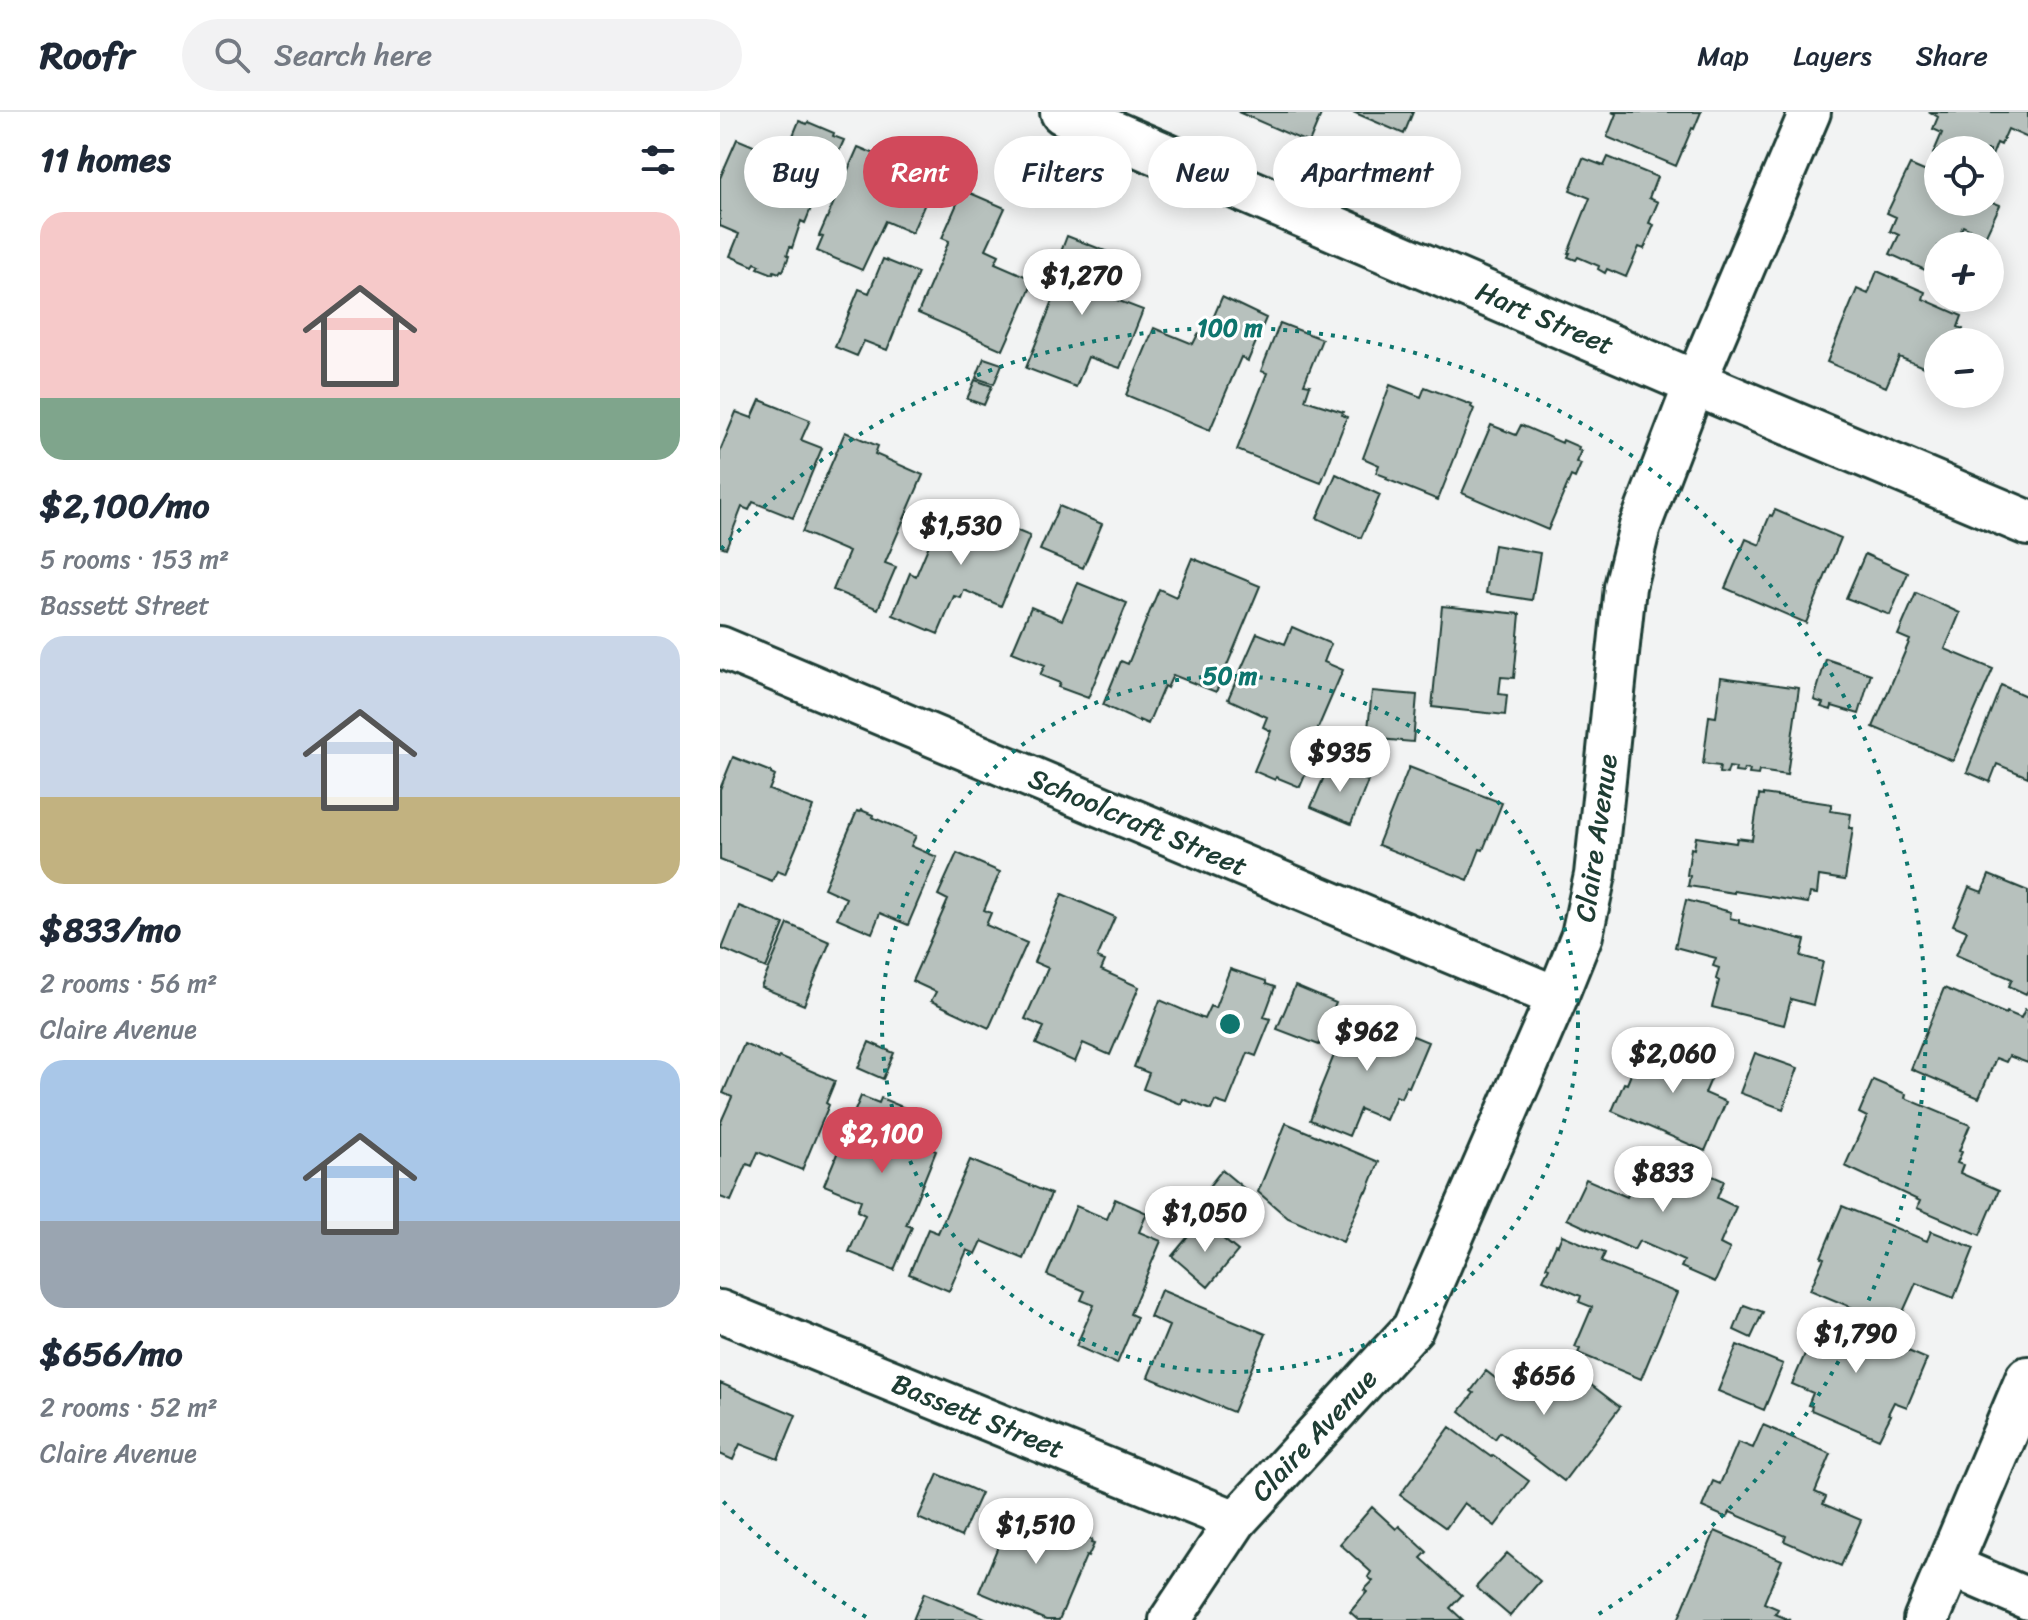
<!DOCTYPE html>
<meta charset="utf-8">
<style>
body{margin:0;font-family:Sriracha,sans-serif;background:#f2f2f3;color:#1f2937;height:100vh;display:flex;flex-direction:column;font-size:30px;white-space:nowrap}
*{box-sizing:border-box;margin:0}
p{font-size:26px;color:#747a83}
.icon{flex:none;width:44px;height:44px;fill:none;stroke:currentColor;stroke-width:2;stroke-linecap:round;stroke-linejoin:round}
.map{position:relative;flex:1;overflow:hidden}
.drawer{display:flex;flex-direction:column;background:#fff;width:720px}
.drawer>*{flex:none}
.banner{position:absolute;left:24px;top:24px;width:760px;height:72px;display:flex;gap:16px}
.fabs{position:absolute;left:1204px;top:24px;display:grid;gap:16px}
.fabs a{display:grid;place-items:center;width:80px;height:80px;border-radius:50%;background:#fff;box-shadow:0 4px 20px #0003;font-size:40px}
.price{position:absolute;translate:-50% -68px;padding:0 18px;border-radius:28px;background:#fff;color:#222;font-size:26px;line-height:52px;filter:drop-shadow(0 2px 4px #0008)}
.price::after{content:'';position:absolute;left:50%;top:48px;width:24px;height:18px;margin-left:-12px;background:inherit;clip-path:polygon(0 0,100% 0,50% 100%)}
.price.selected{background:#d1495b;color:#fff}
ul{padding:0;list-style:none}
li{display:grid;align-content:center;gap:16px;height:424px;padding:0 40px}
li span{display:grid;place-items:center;height:248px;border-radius:24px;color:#555}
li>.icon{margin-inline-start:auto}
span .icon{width:144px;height:144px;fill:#fffc;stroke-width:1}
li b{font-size:34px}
h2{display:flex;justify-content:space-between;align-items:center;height:96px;padding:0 40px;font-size:34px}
.tag{padding:0 28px;border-radius:36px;background:#fff;box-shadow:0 4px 20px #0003;font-size:28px;line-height:72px}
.tag.selected{background:#d1495b;color:#fff}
header{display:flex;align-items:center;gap:48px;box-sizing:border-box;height:112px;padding:0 40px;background:#fff;border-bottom:2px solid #e0e1e3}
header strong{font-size:38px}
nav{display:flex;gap:44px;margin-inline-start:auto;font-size:28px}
.search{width:560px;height:72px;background:#f2f2f3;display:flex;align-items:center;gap:20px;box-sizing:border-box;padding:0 28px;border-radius:44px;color:#747a83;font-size:30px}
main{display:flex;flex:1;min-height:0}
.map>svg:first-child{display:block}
.building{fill:#b7c1bd;stroke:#1f3d34;stroke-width:2}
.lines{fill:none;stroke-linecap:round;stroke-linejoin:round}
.minor-casing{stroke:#1f3d34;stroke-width:46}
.tertiary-casing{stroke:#1f3d34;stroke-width:50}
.minor{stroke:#fff;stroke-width:40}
.tertiary{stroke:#fff;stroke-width:44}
.ring{fill:none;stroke:#0f766e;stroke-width:4;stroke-dasharray:4 8}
.labels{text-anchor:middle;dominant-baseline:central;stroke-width:6;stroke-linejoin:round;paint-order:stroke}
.street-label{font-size:28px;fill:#1f3d34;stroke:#fff}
.centre{fill:#0f766e;stroke:#fff;stroke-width:4}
.ring-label{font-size:24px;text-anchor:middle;font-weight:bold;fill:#0f766e;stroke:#fff;stroke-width:6;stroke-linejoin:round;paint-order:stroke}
</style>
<header>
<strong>Roofr</strong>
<div class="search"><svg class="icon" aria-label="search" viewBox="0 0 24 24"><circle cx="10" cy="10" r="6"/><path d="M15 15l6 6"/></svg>Search here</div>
<nav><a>Map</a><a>Layers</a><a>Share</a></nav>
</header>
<main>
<section class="drawer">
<h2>11 homes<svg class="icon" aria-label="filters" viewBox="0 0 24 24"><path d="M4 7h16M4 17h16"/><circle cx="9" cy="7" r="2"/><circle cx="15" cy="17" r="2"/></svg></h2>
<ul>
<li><span style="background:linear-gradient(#f6c9c9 75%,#7fa58c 0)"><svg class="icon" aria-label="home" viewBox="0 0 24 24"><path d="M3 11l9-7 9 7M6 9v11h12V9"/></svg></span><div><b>$2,100/mo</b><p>5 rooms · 153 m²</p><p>Bassett Street</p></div></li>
<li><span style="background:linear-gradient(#c9d6e8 65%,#c2b280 0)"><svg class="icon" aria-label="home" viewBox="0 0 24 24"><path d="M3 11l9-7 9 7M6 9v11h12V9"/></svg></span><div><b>$833/mo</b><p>2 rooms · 56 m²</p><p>Claire Avenue</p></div></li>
<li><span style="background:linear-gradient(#a9c7e8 65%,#9aa5b1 0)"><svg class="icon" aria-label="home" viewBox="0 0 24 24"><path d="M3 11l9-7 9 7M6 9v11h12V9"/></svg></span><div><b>$656/mo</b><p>2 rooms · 52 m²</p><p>Claire Avenue</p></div></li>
</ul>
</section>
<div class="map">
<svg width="1308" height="1508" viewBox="0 0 1308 1508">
<rect width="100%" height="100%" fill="#f2f3f3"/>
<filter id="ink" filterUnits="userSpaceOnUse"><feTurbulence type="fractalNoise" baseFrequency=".0125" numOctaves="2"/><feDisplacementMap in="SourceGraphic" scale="16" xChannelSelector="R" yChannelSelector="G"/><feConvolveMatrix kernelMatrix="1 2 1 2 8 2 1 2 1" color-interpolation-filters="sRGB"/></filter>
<g filter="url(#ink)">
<!-- building -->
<path class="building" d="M518,0H602L589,31Z
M633,0H693L684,22Z
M892,0H981L974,17L972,16L956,54L887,25L896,2Z
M1210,0H1308V26L1288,17L1281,33L1277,31L1270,49V38H1218V44L1213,42L1222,21L1213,17L1218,5Z
M79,9L87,12L88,10L114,21L113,24L124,28L105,71L99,68L87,94L91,96L85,111L81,109L72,136L70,135L67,143L69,144L63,159L61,158L59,161L54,159L53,162L38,156L40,153L35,151L33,154L10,144L19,122L0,114V66L17,27L48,40L43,54L53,58L59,45L63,48Z
M138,35L218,68L212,81L210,80L192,121L165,109L142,158L97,139L103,125L99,124Z
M888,45L937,65L929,86L938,90L929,111L934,113L924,137L919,135L906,165L887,157L885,161L878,157L879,154L858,145L856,148L848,145L850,141H848L870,86L850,78L863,46L884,54Z
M1190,53L1218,65V90L1270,89L1280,93L1265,125L1243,114L1235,131L1237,134H1218V164L1170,142L1179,123L1170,119L1176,105L1167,101Z
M243,78L285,96L266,137L279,143L275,151L314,168L283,238L198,201L229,129L222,126Z
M347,124L393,142L378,181L423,198L400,256L368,245L356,275L306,256L336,181L327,177Z
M163,147L198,161L167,238L144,229L137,244L115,235L139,177L149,181Z
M1157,159L1205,180L1203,187L1242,204L1238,215L1243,217L1238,230H1218V261L1179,245L1166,275L1107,250L1137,177L1148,182Z
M502,185L546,206L528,249L521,245L490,318L406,283L434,216L473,232L478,222L485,225Z
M560,211L602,227L584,272L590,273L585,288L623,300L622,303L627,305L601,371L517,338L547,261L541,259Z
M264,246L282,252L274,272L256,266Z
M255,268L272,274L264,293L247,287Z
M670,273L701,285L705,275L752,293L751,295L754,297L718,388L666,367L667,365L656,361L659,353L643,346Z
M40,288L90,308L81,328L102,336L73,406L33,390L29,398L22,395L6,436L0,434V339L16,300L32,306Z
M771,313L796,323L801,313L842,331L843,328L859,335L858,338L861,339L856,350L861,352L855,366L851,364L828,418L742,381Z
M125,320L158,334L155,342L203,363L165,451L176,455L158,497L113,478L129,440L82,420Z
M616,362L660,383L641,426L597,406Z
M227,390L310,424L281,494L244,478L241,486L234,484L218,522L173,503L190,461L196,464Z
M339,394L382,412L363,456L320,438Z
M1055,398L1121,426L1086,511L1005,476L1026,427L1040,433L1043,423L1042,422L1050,403L1052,404Z
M774,433L820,441L812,488L766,481Z
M1145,442L1188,461L1170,503L1126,486Z
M472,446L540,474L496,580L453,563L447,576L444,574L428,612L419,608V610L383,593L401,549L408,552L439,477L456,485Z
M358,471L407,491L368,586L338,575L340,571L320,563L325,553L292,540L311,495L342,508Z
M1196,481L1240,501L1225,537L1273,557L1233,649L1153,615L1190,528L1178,523Z
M722,494L800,502L794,566L781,565L779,582L787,583L785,603L712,595Z
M572,515L611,532L604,550L623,558L592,630L598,633L580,675L556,665L555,668L534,659L551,619L543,615L547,605L508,587L537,521L565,532Z
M1106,547L1151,562L1139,602L1112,594L1111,598L1101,595L1103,591L1094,588Z
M1001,565L1079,576L1067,663L1039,659L1038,663L1029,662L1030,658L1024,657L1023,661L1015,660L1016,656L1009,655L1007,662L999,661L1000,654L983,652L989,604L996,605Z
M1281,573L1308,585V665L1277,652L1270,670L1247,660Z
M652,579L697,583L693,630L647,626Z
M13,645L51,660V662L55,664L49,678L93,695L65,762L57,759L52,769L0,748V677Z
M609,653L648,669L631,712L591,695Z
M689,655L782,691L763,738L760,737L748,768L658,733Z
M1043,682L1112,692L1110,699L1131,702L1129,716H1133L1125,768L1099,764L1097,782L1090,781L1088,791L1014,779V781L968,774L970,764L967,763L971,736L974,737L976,725L1016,731L1017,726L1032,728L1039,683L1043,684Z
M141,698L153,703L152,705L196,724L191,734L217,745L188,813L160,801L152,821L117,806L126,786L104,776L137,699L140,700Z
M237,741L280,760L264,798L271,801L266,813L307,831L269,916L211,889L216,880L192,869L228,788L218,783Z
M1269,763L1308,779V878L1306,882L1289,874L1292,867L1236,843L1247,819L1233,813L1249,775L1262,780Z
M342,782L395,805L377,846L385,849L381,858L419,875L390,943L363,931L355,950L316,932L324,915L305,907L328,856L314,850Z
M966,788L1011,800L1010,806L1019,808V811L1085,828L1081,844L1103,850L1093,893L1071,887L1064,913L992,895L999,869L996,867L999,856L993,854L996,846L955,835Z
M19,794L64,812L46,856L2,837Z
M68,812L110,830L84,893L41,875Z
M510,857L546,869V872L555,875L544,905L551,907L536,944L528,941L507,993L495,989L491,998L463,987L461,992L423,977L429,961L414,955L440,888L484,907L490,894L495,896Z
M575,874L616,891L599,933L557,917Z
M1224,876L1286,902L1287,900L1301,906L1305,897L1308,898V951L1289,944L1286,950L1276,946L1259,986L1191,957Z
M632,899L708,930L689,975L686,974L681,986L676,984L666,1008L640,997L629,1024L590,1008L600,981L599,980Z
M937,925L998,951L985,981L1006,990L985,1039L892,999L904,971L907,972L916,950L925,954Z
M149,930L174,941L163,967L138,956Z
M24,932L58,947L59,945L115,969L106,991L109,993L82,1058L38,1040L32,1054L27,1052L11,1089L0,1085V1012L12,985L3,981Z
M1035,941L1078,956L1063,997L1020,981Z
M1153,968L1186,982L1185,986L1250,1013L1239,1039L1242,1040L1237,1051L1243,1053L1240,1061L1279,1078L1260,1123L1197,1096L1200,1089L1125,1054L1147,1005L1139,1001Z
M141,984L159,991L161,986L209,1006L198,1031L216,1039L186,1113L192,1115L174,1158L129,1140L145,1103L137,1099L141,1088L104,1073Z
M566,1011L659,1050L647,1080L645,1079L623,1130L568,1106L538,1080Z
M935,1038L1004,1069L997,1086L1016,1095L1000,1132L1010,1137L995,1170L961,1155L964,1149L919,1129L914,1138L847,1107L866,1067L907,1085L912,1074L918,1076Z
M250,1048L331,1082L304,1147L262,1129L256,1142L247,1138L229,1179L189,1162L208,1117L218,1121Z
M502,1058L539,1089L510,1125L473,1094Z
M395,1087L427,1101L419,1120L441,1129L410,1202L417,1205L397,1252L356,1234L374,1193L361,1188L365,1179L327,1163L356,1094L387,1107Z
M1122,1094L1207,1129L1211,1119L1254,1136L1234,1186L1196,1171L1178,1211L1172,1209L1171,1212L1090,1178L1104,1146L1101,1145Z
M481,1109L518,1139L488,1175L452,1144Z
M842,1123L885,1141L881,1150L957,1181L921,1267L858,1241L860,1237L855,1235L872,1195L859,1190L861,1184L823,1168L829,1156L826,1155L836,1132L838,1133Z
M441,1178L546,1222L513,1300L428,1265L449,1214L430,1205Z
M1024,1193L1043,1200L1031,1226L1014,1218Z
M1097,1200L1207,1247L1187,1295L1174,1290L1168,1302L1171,1303L1159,1327L1091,1298L1092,1294L1088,1293L1093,1281L1072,1272L1088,1235L1083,1233Z
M1017,1233L1063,1252L1044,1298L998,1279Z
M841,1250L900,1295L844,1369L780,1320L775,1327L740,1299L754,1281L751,1279L766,1259L801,1286L807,1278L815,1284Z
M0,1271L76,1303L58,1347L20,1332L13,1348L0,1342Z
M1043,1313L1111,1342L1095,1380L1106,1385L1103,1392L1141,1408L1121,1454L1064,1429L1066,1424L1010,1400L1007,1406L982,1395L993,1369L1000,1372L1018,1330L1033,1336Z
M730,1315L771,1345L773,1343L809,1369L775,1414L744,1391L726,1416L680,1383Z
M218,1362L261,1381L241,1425L198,1406Z
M652,1395L676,1417L679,1414L707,1440L701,1446L742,1483L730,1496L743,1508H639L630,1500L647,1480L644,1478L653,1469L648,1465L651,1460L620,1432Z
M294,1396L372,1428L371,1431L374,1432L368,1445L366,1444L339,1508H326L259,1480Z
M995,1419L1062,1448L1044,1491L1058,1497L1055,1502L1070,1508H958Z
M787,1441L820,1469L790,1504L756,1475Z
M204,1481L270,1508H193Z"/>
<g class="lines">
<defs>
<path id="minor" d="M0,535L837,885
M0,1199L516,1409
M1229,1453L1308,1487
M450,1508L516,1409L693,1216L837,885L862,823L875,763L905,475L920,414L975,271L1090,0"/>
<path id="tertiary" d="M343,0L975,271L1308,411
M1206,1508L1308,1267"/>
</defs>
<!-- minor casing -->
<use href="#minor" class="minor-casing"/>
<!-- tertiary casing -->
<use href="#tertiary" class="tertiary-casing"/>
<!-- minor -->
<use href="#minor" class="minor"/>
<!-- tertiary -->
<use href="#tertiary" class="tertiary"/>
</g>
</g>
<!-- distance rings -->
<g class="ring">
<circle cx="510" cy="912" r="348"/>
<path d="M146 1505A696 696 0 0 1 1 1387M1 437A696 696 0 1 1 874 1505"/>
</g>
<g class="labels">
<!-- street labels -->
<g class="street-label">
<text transform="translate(825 206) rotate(23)">Hart Street</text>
<text transform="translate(418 710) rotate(23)">Schoolcraft Street</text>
<text transform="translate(876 726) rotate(-82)">Claire Avenue</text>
<text transform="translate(258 1304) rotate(22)">Bassett Street</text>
<text transform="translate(594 1323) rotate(-47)">Claire Avenue</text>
</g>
</g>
<circle cx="510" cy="912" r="12" class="centre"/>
<g class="ring-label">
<text x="510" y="224">100 m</text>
<text x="510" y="572">50 m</text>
</g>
</svg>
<div class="fabs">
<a><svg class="icon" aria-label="locate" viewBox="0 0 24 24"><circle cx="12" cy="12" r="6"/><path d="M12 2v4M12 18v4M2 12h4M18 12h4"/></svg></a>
<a>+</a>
<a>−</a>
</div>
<b class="price" style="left:362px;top:205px">$1,270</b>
<b class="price" style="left:241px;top:455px">$1,530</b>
<b class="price" style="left:620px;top:682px">$935</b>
<b class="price" style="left:647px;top:961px">$962</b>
<b class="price" style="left:953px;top:983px">$2,060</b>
<b class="price selected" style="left:162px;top:1063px">$2,100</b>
<b class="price" style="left:943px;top:1102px">$833</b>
<b class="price" style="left:485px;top:1142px">$1,050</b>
<b class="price" style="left:1136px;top:1263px">$1,790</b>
<b class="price" style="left:824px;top:1305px">$656</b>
<b class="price" style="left:316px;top:1454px">$1,510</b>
<div class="banner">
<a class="tag">Buy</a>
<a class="tag selected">Rent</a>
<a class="tag">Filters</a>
<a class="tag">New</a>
<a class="tag">Apartment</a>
</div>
</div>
</main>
